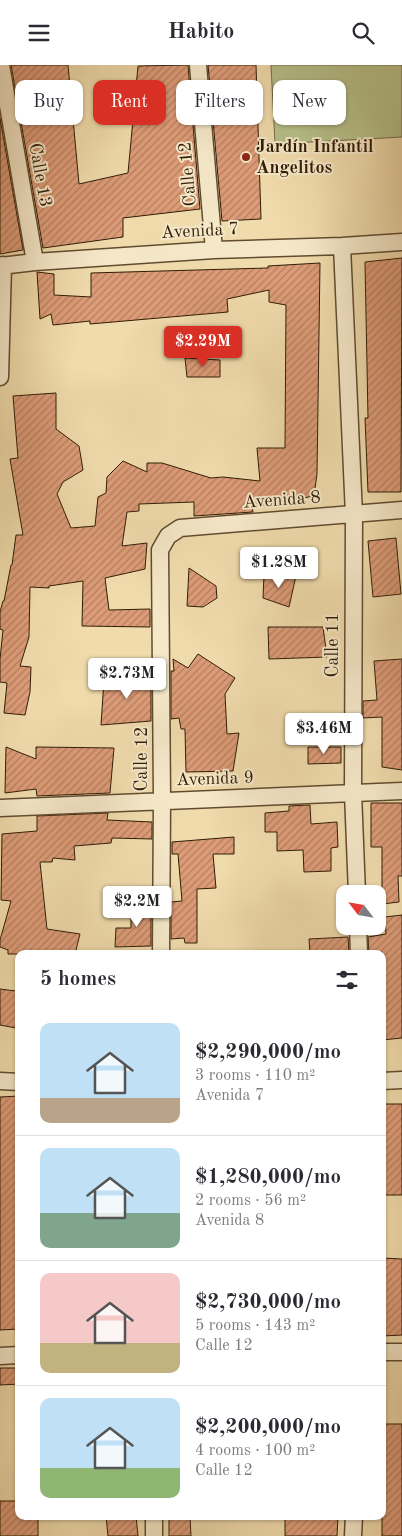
<!DOCTYPE html>
<meta charset="utf-8">
<style>
body{margin:0;font-family:"Old Standard TT",serif;background:#f2f2f3;color:#2b2b33;height:100vh;display:flex;flex-direction:column;font-size:19px;white-space:nowrap}
*{box-sizing:border-box;margin:0}
p{font-size:16px;color:#7c7c81}
.icon{flex:none;width:28px;height:28px;fill:none;stroke:currentColor;stroke-width:2;stroke-linecap:round;stroke-linejoin:round}
.map{position:relative;flex:1;overflow:hidden}
.details{position:absolute;left:15px;top:885px;width:371px;height:570px;display:flex;flex-direction:column;background:#fff;border-radius:10px;box-shadow:0 1px 4px #0004}
.details>*{flex:none}
.hud{position:absolute;left:15px;top:15px;width:372px;height:45px;display:flex;gap:10px}
.needle{width:32px;rotate:301deg}
.fabs{position:absolute;left:336px;top:820px;display:grid;gap:10px}
.fabs a{display:grid;place-items:center;width:50px;height:50px;border-radius:10px;background:#fff;box-shadow:0 1px 4px #0004;font-size:25px}
.price{position:absolute;translate:-50% -42px;padding:0 11px;border-radius:5px;background:#fff;color:#222;font-size:16px;line-height:32px;filter:drop-shadow(0 1px 2px #0008)}
.price::after{content:'';position:absolute;left:50%;top:30px;width:15px;height:11px;margin-left:-8px;background:inherit;clip-path:polygon(0 0,100% 0,50% 100%)}
.price.active{background:#d93025;color:#fff}
ul{padding:0;list-style:none}
li{display:flex;align-items:center;gap:15px;height:125px;padding:0 25px}
li+li{border-top:1px solid #e1e1e2}
li span{display:grid;place-items:center;flex:none;width:140px;height:100px;border-radius:10px;color:#555}
li>.icon{margin-inline-start:auto}
span .icon{width:60px;height:60px;fill:#fffc;stroke-width:1}
li b{font-size:21px}
h2{display:flex;justify-content:space-between;align-items:center;height:60px;padding:0 25px;font-size:21px}
.pill{padding:0 18px;border-radius:10px;background:#fff;box-shadow:0 1px 4px #0004;font-size:18px;line-height:45px}
.pill.active{background:#d93025;color:#fff}
header{display:flex;justify-content:space-between;align-items:center;height:65px;padding:0 25px;background:#fff;font-size:22px;font-weight:800}
.map>svg:first-child{display:block}
.garden{fill:#b7c18b;stroke:#746e49}
.building{fill:url(#building-hatch);stroke:#311c07}
.lines{fill:none;stroke-linecap:round;stroke-linejoin:round}
.minor-casing{stroke:#614c30;stroke-width:19}
.minor{stroke:#f5e8c9;stroke-width:16}
.poi-dot{fill:#8f2418;stroke:#f5e8c9;stroke-width:2}
.labels{text-anchor:middle;dominant-baseline:central;stroke-width:4;stroke-linejoin:round;paint-order:stroke}
.poi-label{font-size:18px;font-weight:bold;fill:#311c07;stroke:#f5e8c9;text-anchor:start}
.street-label{font-size:18px;fill:#311c07;stroke:#f5e8c9}
</style>
<header><svg class="icon" aria-label="menu" viewBox="0 0 24 24"><path d="M4 6h16M4 12h16M4 18h16"/></svg>Habito<svg class="icon" aria-label="search" viewBox="0 0 24 24"><circle cx="10" cy="10" r="6"/><path d="M15 15l6 6"/></svg></header>
<div class="map">
<svg width="402" height="1471" viewBox="0 0 402 1471">
<defs>
<pattern id="building-hatch" width="6" height="6" patternUnits="userSpaceOnUse" patternTransform="scale(1.25)"><rect width="6" height="6" fill="#dd9c78"/><path d="M-1 1l2-2M0 6l6-6M5 7l2-2" fill="none" stroke="#b47e60"/></pattern>
</defs>
<rect width="100%" height="100%" fill="#f0dbac"/>
<filter id="stains"><feTurbulence type="fractalNoise" baseFrequency=".004" numOctaves="4"/><feColorMatrix values="0 0 0 0 .2 0 0 0 0 .09 0 0 0 0 .02 0 0 0 .5 -.17"/></filter>
<radialGradient id="worn" r=".72"><stop offset=".6" stop-color="#630" stop-opacity="0"/><stop offset="1" stop-color="#630" stop-opacity=".3"/></radialGradient>
<!-- garden -->
<path class="garden" d="M271,0H402V72L275,79Z"/>
<!-- building -->
<path class="building" d="M11,0H68L79,119L128,108L138,1L188,0L200,144L123,153V172L43,183Z
M208,0H256L261,154L222,156Z
M0,53L23,185L0,189Z
M402,193L401,427H368L365,353H368L365,197Z
M320,198L317,409L314,431L252,442L253,447L194,451V437L139,439V446L127,447L122,481L147,478L145,504L105,513L109,545L150,544V562L82,561L83,516L49,521V523L30,522L29,572L20,601L31,602L30,627L25,650L4,648L7,618L0,617V594L3,565L0,564V547L3,536H4L11,500H12L16,470H23L10,394L18,393L13,331L56,328V364L79,381L83,405L63,417L57,429L71,463L95,461L98,432L106,428L107,412L123,396L147,407V398H162L211,413L223,412L260,416L257,383H285L286,240L269,237V225L227,234L228,247L90,259V256L53,260L51,249L40,254L37,207L54,209V230L91,232V208L268,203V201Z
M185,293L220,295V312H187Z
M396,473L401,529L373,532L368,476Z
M189,503L216,521L217,533L203,542L187,541Z
M264,510L296,511L289,542L263,533Z
M268,562H323L327,592L269,594Z
M198,589L235,613L225,629L227,669L239,668L233,706L186,707L185,664H181L179,653L171,654V606H174L173,594L188,603Z
M402,594V705L382,702V652L363,653V636L377,635L374,596Z
M151,609V656L101,660L104,615Z
M6,682L36,694V682L114,683L110,728L37,731L36,724L5,728Z
M308,682H341V698L308,699Z
M371,738H402V811H398L399,837L382,839V782H371Z
M310,740L311,759L337,757L338,782L331,783V806L304,807L303,785L277,786V767H265V748L289,746V741Z
M108,748L107,755L152,757V774L112,773L111,778L74,781L75,795L53,793L52,797H40L47,864L80,869L75,889H8V885L0,882V875L11,836L1,835L2,769L37,766V751Z
M234,772V789H213L216,823L197,824V878H185L184,873L171,874V837L182,836L178,789H172V777Z
M151,838V881L115,882L116,863H131V839Z
M402,850V973L382,975V887L369,889L368,872L386,869L385,852Z
M348,872L349,889H310L309,874Z
M0,924L16,926V963L0,960Z
M19,1031V1264L0,1265V1032Z
M384,1039H402V1130H385Z
M382,1193L402,1194V1270L382,1271Z
M0,1303H19V1319L0,1320Z
M382,1359H402V1471H382Z
M0,1436H19V1451H38V1471H0Z
M106,1451H136L138,1471H108Z
M169,1451H190L191,1471H169Z
M285,1451H338L337,1471H285Z"/>
<g class="lines">
<defs>
<path id="minor" d="M1,0L35,197
M198,0L214,185
M342,181L354,450L353,728L357,829
M0,201L35,197L214,185L342,181L402,177
M0,312L3,200
M0,743L402,726
M358,861L359,889
M161,889L162,736L160,485L168,471L180,463L402,445
M0,1016L19,1017
M382,1016L402,1015
M382,1287H402
M0,1291L19,1290
M154,1471V1451
M353,1471L354,1451"/>
</defs>
<!-- minor casing -->
<use href="#minor" class="minor-casing"/>
<!-- minor -->
<use href="#minor" class="minor"/>
</g>
<!-- markers -->
<circle class="poi-dot" cx="246" cy="92" r="5"/>
<g class="labels">
<!-- poi labels -->
<g class="poi-label">
<text x="256" y="82">Jardín Infantil<tspan x="256" dy="21">Angelitos</tspan></text>
</g>
<!-- street labels -->
<g class="street-label">
<text transform="translate(188 109) rotate(-95)">Calle 12</text>
<text transform="translate(40 110) rotate(80)">Calle 13</text>
<text transform="translate(200 166) rotate(-3)">Avenida 7</text>
<text transform="translate(282 435) rotate(-4)">Avenida 8</text>
<text transform="translate(333 580) rotate(-90)">Calle 11</text>
<text transform="translate(142 694) rotate(-90)">Calle 12</text>
<text transform="translate(215 714) rotate(-2)">Avenida 9</text>
</g>
</g>
<rect width="100%" height="100%" filter="url(#stains)"/>
<rect width="100%" height="100%" fill="url(#worn)"/>
</svg>
<div class="fabs">
<a><svg class="needle" viewBox="-14 -14 28 28"><path d="M0-13l5 13h-10z" fill="#e53935"/><path d="M0 13l5-13h-10z" fill="#7c7c81"/></svg></a>
</div>
<b class="price active" style="left:203px;top:303px">$2.29M</b>
<b class="price" style="left:279px;top:524px">$1.28M</b>
<b class="price" style="left:127px;top:635px">$2.73M</b>
<b class="price" style="left:324px;top:690px">$3.46M</b>
<b class="price" style="left:137px;top:863px">$2.2M</b>
<div class="hud">
<a class="pill">Buy</a>
<a class="pill active">Rent</a>
<a class="pill">Filters</a>
<a class="pill">New</a>
</div>
<section class="details">
<h2>5 homes<svg class="icon" aria-label="filters" viewBox="0 0 24 24"><path d="M4 7h16M4 17h16"/><circle cx="9" cy="7" r="2"/><circle cx="15" cy="17" r="2"/></svg></h2>
<ul>
<li><span style="background:linear-gradient(#bfe0f5 75%,#b9a48a 0)"><svg class="icon" aria-label="home" viewBox="0 0 24 24"><path d="M3 11l9-7 9 7M6 9v11h12V9"/></svg></span><div><b>$2,290,000/mo</b><p>3 rooms · 110 m²</p><p>Avenida 7</p></div></li>
<li><span style="background:linear-gradient(#bfe0f5 65%,#7fa58c 0)"><svg class="icon" aria-label="home" viewBox="0 0 24 24"><path d="M3 11l9-7 9 7M6 9v11h12V9"/></svg></span><div><b>$1,280,000/mo</b><p>2 rooms · 56 m²</p><p>Avenida 8</p></div></li>
<li><span style="background:linear-gradient(#f6c9c9 70%,#c2b280 0)"><svg class="icon" aria-label="home" viewBox="0 0 24 24"><path d="M3 11l9-7 9 7M6 9v11h12V9"/></svg></span><div><b>$2,730,000/mo</b><p>5 rooms · 143 m²</p><p>Calle 12</p></div></li>
<li><span style="background:linear-gradient(#bfe0f5 70%,#8fb573 0)"><svg class="icon" aria-label="home" viewBox="0 0 24 24"><path d="M3 11l9-7 9 7M6 9v11h12V9"/></svg></span><div><b>$2,200,000/mo</b><p>4 rooms · 100 m²</p><p>Calle 12</p></div></li>
</ul>
</section>
</div>
